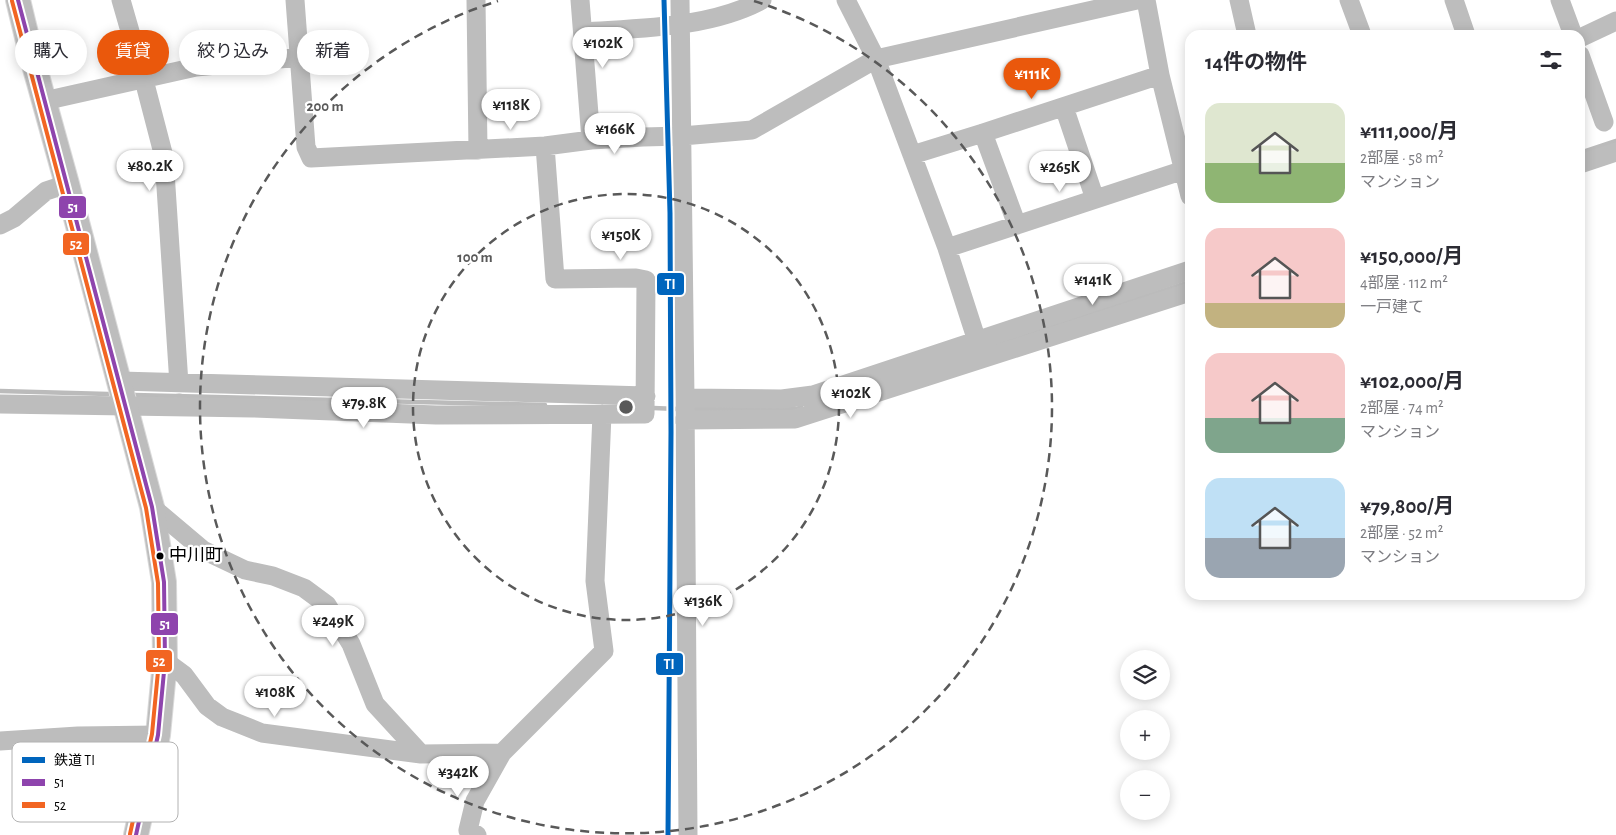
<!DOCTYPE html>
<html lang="ja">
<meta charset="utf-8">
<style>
body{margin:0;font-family:"Alegreya Sans","Noto Sans JP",sans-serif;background:#f7f7f7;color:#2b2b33;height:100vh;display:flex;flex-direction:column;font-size:19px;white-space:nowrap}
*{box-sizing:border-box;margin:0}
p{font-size:16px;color:#7c7c81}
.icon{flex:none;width:28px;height:28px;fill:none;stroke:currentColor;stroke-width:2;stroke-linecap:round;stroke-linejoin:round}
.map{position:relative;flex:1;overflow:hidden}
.details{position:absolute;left:1185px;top:30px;width:400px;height:570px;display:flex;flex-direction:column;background:#fff;border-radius:15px;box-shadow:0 2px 12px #0003}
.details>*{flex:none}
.banner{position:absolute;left:15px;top:30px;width:475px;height:45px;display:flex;gap:10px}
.fabs{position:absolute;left:1120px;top:650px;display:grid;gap:10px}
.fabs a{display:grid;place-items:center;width:50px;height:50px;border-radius:50%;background:#fff;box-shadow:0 2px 12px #0003;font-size:25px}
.price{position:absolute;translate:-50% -42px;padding:0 11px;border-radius:18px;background:#fff;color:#222;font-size:16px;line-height:32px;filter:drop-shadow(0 1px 2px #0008)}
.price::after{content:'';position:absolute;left:50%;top:30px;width:15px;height:11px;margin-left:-8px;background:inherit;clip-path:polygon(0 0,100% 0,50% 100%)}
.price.selected{background:#ea580c;color:#fff}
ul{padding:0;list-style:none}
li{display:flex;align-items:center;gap:15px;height:125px;padding:0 20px}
li span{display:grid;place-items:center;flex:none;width:140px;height:100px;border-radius:15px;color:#555}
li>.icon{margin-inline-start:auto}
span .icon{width:60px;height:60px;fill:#fffc;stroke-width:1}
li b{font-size:21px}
h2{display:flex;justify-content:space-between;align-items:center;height:60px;padding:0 20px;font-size:21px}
.chip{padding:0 18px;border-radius:22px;background:#fff;box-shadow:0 2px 12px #0003;font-size:18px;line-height:45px}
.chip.selected{background:#ea580c;color:#fff}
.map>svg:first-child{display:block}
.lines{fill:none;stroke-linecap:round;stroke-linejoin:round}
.stream{stroke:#bbb;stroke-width:4.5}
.major-casing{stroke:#dbdbdb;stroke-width:26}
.minor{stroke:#bdbdbd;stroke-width:19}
.major{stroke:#bdbdbd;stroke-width:24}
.bus-1-casing{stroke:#fff;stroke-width:8}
.bus-2-casing{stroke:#fff;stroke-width:8}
.bus-1{stroke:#8e44ad;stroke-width:4}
.bus-2{stroke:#f26522;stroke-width:4}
.rail-1-casing{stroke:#fff;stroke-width:9}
.rail-1{stroke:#0065bd;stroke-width:5}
.ring{fill:none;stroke:#595959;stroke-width:2.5;stroke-dasharray:9 6}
.bus-dot{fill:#000;stroke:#fff;stroke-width:2}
.labels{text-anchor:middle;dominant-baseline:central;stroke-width:4.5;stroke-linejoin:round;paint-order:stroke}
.bus-label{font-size:18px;fill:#000;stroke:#fff;text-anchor:start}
.key{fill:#fff;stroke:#b2b2b2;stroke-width:1}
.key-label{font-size:14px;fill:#000}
.centre{fill:#595959;stroke:#fff;stroke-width:2.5}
.ring-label{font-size:15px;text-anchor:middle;font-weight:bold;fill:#595959;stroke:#fff;stroke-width:4.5;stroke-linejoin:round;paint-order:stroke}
.line-badge{stroke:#fff;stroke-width:2}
.badge-label{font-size:14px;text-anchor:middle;font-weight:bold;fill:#fff}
</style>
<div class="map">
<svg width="1616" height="835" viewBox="0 0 1616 835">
<rect width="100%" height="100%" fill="#fff"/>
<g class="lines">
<!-- stream -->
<path class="stream" d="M1580,153L1616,141
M980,350L1190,282
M0,391L108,394
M134,395L545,405
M653,408L678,409
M695,409H797L801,407"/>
<defs>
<path id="major" d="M18,0L31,54L67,184L152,507L164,582L165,661L158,735L136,835"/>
</defs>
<!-- major casing -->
<use href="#major" class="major-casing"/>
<!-- minor -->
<path class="minor" d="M121,0L144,80L164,157L179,384
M295,0L306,147L311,158L545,146L591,140L643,137L682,136L752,130L876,59L947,248L977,341
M476,0L478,150
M580,0L591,140
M680,0L685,398L688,835
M846,0L876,59L1137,0
M1146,0L1160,75L1190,196
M1239,0L1247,35
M1349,0L1362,35
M1454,0L1466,35
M1560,0L1573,35
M584,32C641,28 710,28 762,0
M1580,38L1616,21
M1580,55L1604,122
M44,101L196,67L300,57
M1064,107L1095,199
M983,133L1017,225
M912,155L983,133L1160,75
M1580,164L1616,152
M0,225L14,218L46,191L67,184
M947,248L1184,170
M120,381L646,396
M685,398L782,399L813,395L1190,270
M0,404L253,408L436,415L645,414L646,280L636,278L555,279L545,146
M684,420L795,419L1190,292
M152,507L203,550L245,570L273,576L304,588L327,605L351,644L375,704L421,754L502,753
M165,661L184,675L207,706L222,717L262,733L421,754
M0,741L78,736L158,735
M477,835L468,830L475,801L502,753L604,651L595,581L602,414"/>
<!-- major -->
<use href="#major" class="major"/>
<defs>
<path id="bus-1" d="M18,0L152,507L164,582L165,661L158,735L136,835"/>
<path id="bus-2" d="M12,1L146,508L158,583L159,661L152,734L130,834"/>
</defs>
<!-- bus-1 casing -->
<use href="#bus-1" class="bus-1-casing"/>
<!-- bus-2 casing -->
<use href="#bus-2" class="bus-2-casing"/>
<!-- bus-1 -->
<use href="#bus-1" class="bus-1"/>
<!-- bus-2 -->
<use href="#bus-2" class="bus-2"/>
<defs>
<path id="rail-1" d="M664,0L670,213L671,432L668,835"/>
</defs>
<!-- rail-1 casing -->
<use href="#rail-1" class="rail-1-casing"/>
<!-- rail-1 -->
<use href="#rail-1" class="rail-1"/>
</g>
<!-- distance rings -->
<g class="ring">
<circle cx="626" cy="407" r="213"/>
<path d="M754 1A426 426 0 1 1 498 1"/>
</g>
<!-- markers -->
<circle class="bus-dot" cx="160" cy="556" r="4.5"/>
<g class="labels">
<!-- bus labels -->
<g class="bus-label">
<text x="169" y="556">中川町</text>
</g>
</g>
<!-- legend -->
<rect x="12" y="742" width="166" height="80" rx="8" class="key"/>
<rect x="22" y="757" width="23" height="6" fill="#0065bd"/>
<rect x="22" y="779" width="23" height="7" fill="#8e44ad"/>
<rect x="22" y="802" width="23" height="6" fill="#f26522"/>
<g class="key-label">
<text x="54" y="765">鉄道 TI</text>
<text x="54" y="787">51</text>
<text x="54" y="810">52</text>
</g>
<circle cx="626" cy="407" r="8" class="centre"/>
<g class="ring-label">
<text x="325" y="111">200 m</text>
<text x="475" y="262">100 m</text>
</g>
<g class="line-badge">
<rect x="58" y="195" width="29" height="24" rx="5" fill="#8e44ad"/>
<rect x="62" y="232" width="28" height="24" rx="5" fill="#f26522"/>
<rect x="656" y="272" width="29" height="24" rx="5" fill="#0065bd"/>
<rect x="150" y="612" width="29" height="24" rx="5" fill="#8e44ad"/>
<rect x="145" y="649" width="28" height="24" rx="5" fill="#f26522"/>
<rect x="655" y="652" width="29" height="24" rx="5" fill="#0065bd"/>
</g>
<g class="badge-label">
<text x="73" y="212">51</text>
<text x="76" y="249">52</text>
<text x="670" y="289">TI</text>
<text x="165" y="629">51</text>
<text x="159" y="666">52</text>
<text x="669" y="669">TI</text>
</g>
</svg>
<div class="fabs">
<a><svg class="icon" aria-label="layers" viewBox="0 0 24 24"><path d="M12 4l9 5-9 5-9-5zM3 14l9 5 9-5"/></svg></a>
<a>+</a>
<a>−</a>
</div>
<b class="price" style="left:603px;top:69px">¥102K</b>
<b class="price selected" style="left:1032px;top:100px">¥111K</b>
<b class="price" style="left:511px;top:131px">¥118K</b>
<b class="price" style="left:615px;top:155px">¥166K</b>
<b class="price" style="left:150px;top:192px">¥80.2K</b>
<b class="price" style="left:1060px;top:193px">¥265K</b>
<b class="price" style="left:621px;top:261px">¥150K</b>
<b class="price" style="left:1093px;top:306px">¥141K</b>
<b class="price" style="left:851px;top:419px">¥102K</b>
<b class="price" style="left:364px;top:429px">¥79.8K</b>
<b class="price" style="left:703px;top:627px">¥136K</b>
<b class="price" style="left:333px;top:647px">¥249K</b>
<b class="price" style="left:275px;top:718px">¥108K</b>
<b class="price" style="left:458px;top:798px">¥342K</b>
<div class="banner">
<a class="chip">購入</a>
<a class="chip selected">賃貸</a>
<a class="chip">絞り込み</a>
<a class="chip">新着</a>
</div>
<section class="details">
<h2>14件の物件<svg class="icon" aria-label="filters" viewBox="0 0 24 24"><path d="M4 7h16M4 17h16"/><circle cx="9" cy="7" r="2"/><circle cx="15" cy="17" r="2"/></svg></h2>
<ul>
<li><span style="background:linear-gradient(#dfe7d0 60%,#8fb573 0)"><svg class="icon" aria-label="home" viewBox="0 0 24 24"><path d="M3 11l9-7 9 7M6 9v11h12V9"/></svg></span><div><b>¥111,000/月</b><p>2部屋 · 58 m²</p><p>マンション</p></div></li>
<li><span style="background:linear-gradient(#f6c9c9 75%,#c2b280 0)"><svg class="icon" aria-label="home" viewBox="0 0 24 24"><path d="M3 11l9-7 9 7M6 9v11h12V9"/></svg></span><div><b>¥150,000/月</b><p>4部屋 · 112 m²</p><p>一戸建て</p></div></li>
<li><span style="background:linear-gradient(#f6c9c9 65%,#7fa58c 0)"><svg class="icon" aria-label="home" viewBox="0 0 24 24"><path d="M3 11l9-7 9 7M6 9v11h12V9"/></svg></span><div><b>¥102,000/月</b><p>2部屋 · 74 m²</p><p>マンション</p></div></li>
<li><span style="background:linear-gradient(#bfe0f5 60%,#9aa5b1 0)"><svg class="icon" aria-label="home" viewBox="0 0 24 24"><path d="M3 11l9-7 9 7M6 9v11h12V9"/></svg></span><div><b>¥79,800/月</b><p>2部屋 · 52 m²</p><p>マンション</p></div></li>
</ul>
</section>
</div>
